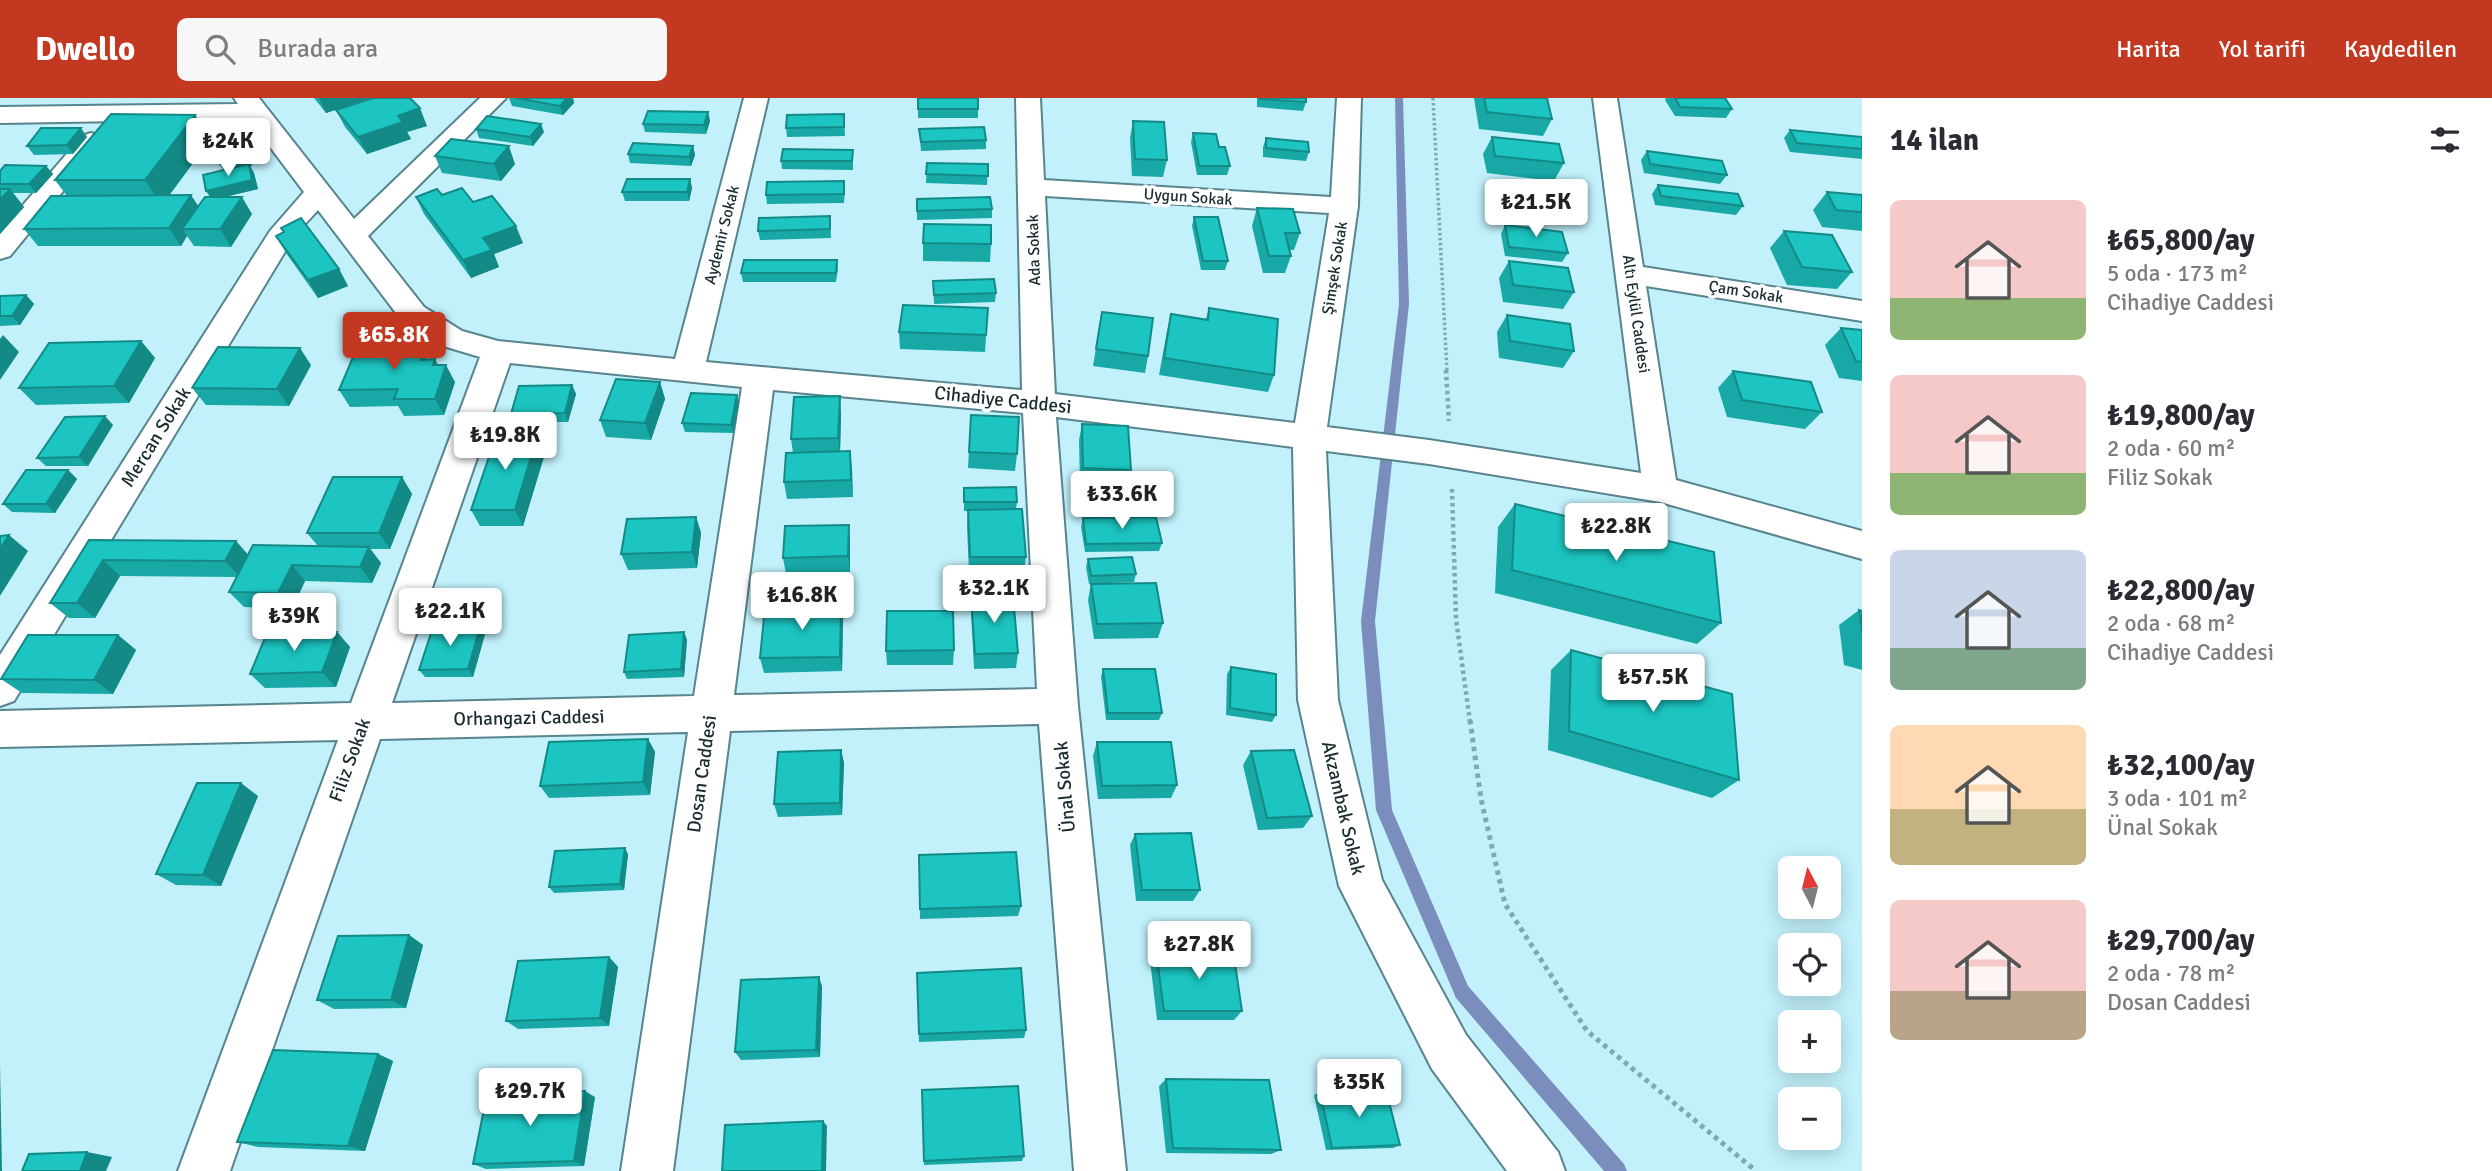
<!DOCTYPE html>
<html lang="tr">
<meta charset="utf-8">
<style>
body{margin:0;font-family:Signika,sans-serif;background:#f7f7f7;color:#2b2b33;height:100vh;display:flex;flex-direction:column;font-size:26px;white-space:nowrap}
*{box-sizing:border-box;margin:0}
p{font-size:23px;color:#7c7c81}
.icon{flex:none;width:38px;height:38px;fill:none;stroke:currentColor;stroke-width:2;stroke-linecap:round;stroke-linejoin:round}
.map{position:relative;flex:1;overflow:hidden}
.side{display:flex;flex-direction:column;background:#fff;width:630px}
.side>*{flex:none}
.needle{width:46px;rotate:353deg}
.buttons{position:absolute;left:1778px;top:758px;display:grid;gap:14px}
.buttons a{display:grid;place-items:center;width:63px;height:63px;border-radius:10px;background:#fff;box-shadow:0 4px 18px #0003;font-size:35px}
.price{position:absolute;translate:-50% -60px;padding:0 16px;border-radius:7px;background:#fff;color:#222;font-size:23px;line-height:46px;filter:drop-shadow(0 2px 4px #0008)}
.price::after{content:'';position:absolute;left:50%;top:42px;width:21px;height:16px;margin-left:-10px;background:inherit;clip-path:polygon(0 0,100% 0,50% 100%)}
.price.active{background:#c33820;color:#fff}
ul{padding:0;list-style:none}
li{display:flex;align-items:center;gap:21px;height:175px;padding:0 28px}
li span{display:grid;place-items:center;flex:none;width:196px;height:140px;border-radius:10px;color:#555}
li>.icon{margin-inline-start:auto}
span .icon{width:84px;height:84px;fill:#fffc;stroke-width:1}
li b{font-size:30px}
h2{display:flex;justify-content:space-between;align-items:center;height:84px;padding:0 28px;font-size:30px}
header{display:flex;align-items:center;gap:42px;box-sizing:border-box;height:98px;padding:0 35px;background:#c33820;color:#fff}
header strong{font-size:33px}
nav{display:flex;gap:38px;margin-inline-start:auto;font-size:24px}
.search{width:490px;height:63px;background:#f7f7f7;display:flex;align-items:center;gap:18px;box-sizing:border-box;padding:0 24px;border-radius:10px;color:#7c7c81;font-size:26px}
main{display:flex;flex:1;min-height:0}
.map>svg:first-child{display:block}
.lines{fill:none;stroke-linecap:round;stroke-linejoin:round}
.stream{fill:#7b8dbd;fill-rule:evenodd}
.minor-casing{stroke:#57848d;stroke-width:4}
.path-far2{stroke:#83a7af;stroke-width:3.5;stroke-dasharray:2.5 2.5;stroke-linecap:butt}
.path-far1{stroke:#83a7af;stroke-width:4.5;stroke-dasharray:3.5 3.5;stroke-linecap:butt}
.path{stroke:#83a7af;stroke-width:5;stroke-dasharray:4.5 4.5;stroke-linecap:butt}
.minor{fill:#fff;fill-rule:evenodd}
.wall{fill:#18a9a6}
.shaded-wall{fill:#148a87}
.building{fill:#1cc5c1;stroke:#148a87;stroke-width:2}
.labels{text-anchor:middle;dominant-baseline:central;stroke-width:7;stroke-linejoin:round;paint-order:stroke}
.far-street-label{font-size:16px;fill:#1a2c30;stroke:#fff}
.street-label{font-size:19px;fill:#1a2c30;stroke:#fff}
</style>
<header>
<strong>Dwello</strong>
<div class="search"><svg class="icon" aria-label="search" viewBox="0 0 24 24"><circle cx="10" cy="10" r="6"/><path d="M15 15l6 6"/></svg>Burada ara</div>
<nav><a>Harita</a><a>Yol tarifi</a><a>Kaydedilen</a></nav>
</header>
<main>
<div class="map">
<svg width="1862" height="1073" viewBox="0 0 1862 1073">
<rect width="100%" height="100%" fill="#c2f1fb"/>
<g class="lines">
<!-- stream -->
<path class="stream" d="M1395,0H1403L1409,206L1375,523L1392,712L1468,888L1624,1066L1627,1073H1604L1456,900L1376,712L1361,523L1399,206Z"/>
<defs>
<path id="minor" d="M234,0H259L354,121L480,0H506L368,138L424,209L462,233L498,243L675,261L744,0H768L706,264L1022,292L1016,0H1040L1044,82L1331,99L1337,0H1361L1358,108L1327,329L1429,342L1641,375L1593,0H1617L1643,169L1862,203V223L1646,188L1676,382L1862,433V461L1660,404L1429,366L1326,353L1338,602L1382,782L1466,937L1558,1054L1565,1073H1507L1432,971L1339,788L1298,602L1293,349L1056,319L1078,608L1126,1073H1074L1039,626L730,633L673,1073H621L688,634L380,641L230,1073H178L338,642L0,649V613L351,605L480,259L440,247L402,223L318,112L295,137L14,603L0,608V557L270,133L304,94L249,21L0,25V9L238,6ZM1045,98L1329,115L1295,325L1055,296ZM510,265L742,289L694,598L392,605ZM773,292L1023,315L1037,591L734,597Z
M91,35L100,38L104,43L100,48L10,158L0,161V134L82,38Z"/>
</defs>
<!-- minor casing -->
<use href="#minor" class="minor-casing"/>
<!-- path-far2 -->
<path class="path-far2" d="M1433,0L1447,274"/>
<!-- path-far1 -->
<path class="path-far1" d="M1446,272L1449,323
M1452,391L1456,521L1470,624"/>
<!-- path -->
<path class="path" d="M1470,622L1481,701L1505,806L1587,933L1756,1073"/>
<!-- minor -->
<use href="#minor" class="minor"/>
</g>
<!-- wall -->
<path class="wall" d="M314,0H371L326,15Z
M509,0H573L574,5L563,17L512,8Z
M1257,0H1306V4L1303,13L1257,9Z
M1474,0H1547L1552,21L1543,38L1479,31Z
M1666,0H1725L1732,11L1726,20L1675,18L1665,2Z
M918,11H978V20H918Z
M336,12L427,28L407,34L411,41L367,56L345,29Z
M708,14L710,23L706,36L645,34L643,26Z
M844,16L845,38L787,39L786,30Z
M195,17L211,41L169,97L198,108L210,99L224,72L220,66L245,47L252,68H250L254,75L258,91L224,99L252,116L231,149L194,148L187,138L181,148H38L24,131L67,98L55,82Z
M1133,23L1167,62L1163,79L1132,78L1130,40Z
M476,31L544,34L533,48L479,40Z
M919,31L986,42V51L921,53Z
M1790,32L1862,39V61L1790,54L1784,40Z
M1193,35L1219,49L1230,68L1227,77H1197L1191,44Z
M87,39L73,56L34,57L27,48Z
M1492,39L1564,65L1554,83L1487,75L1483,56Z
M1266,40L1309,54L1306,63L1263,59V49Z
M693,48L695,57L691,68L630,65L628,56Z
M853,52V72L782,71L781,63Z
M1647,53L1727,77L1720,86L1644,75L1641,62Z
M435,58L515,66L501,83L442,75Z
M927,65L988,66L987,87L926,85Z
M46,68L53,76L36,95H13L24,109L0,136V73Z
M690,81L692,90L689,103H625L622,94Z
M1506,85L1562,113L1557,122L1505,115L1502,94Z
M1658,87L1743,108L1736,117L1655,107L1652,96Z
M845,92L844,105L767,106L766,97Z
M1827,94L1862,97V133L1822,129L1813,112Z
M442,97L473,104L523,145L494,156L499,169L471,180L424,116L416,99Z
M917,101L992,111V120L917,122Z
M1257,110L1300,135L1294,152H1289L1291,158L1285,175H1263L1252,128Z
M830,118L831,140L760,142L758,133Z
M1194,119L1228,163L1225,172H1201L1192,128Z
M1505,127L1568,155L1562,164L1505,158L1501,136Z
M281,130L339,171L348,188L318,200L286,155L276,138L284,135Z
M1784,133L1852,174L1837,191L1787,187L1770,150Z
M923,145L991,146L990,164L923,163Z
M837,162L838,171L836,184H743L741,175Z
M1509,163L1574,194L1563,211L1503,204L1499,180Z
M933,183L996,195L995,204L934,206Z
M26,197L34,206L20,227L0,228V198Z
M988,210L985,254L900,251L899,234Z
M1209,210L1274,277L1268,294L1159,277L1167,233L1171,216L1206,221Z
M1102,214L1148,258L1145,275L1093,268Z
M1507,217L1574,253L1563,270L1499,260L1497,234Z
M1841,230L1862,232V283L1839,280L1825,247Z
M141,243L155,260L129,305L36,307L19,290Z
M406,250H414L417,255H424L427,261L438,267L455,284L444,317L404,318L398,308L350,309L339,292Z
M311,267L289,308L206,307L192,290Z
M1733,273L1822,314L1805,331L1727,319L1718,290Z
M660,284L665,301L651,342L606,339L600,322Z
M572,287L576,296L568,324H515L511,316Z
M739,306L733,335L685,334L682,325Z
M841,315L840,354L850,353L853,399L787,401L784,384L793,355L791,341Z
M971,317L1017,356L1015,373L968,370Z
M1082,326L1131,372L1127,388L1080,386L1079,342Z
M113,327L88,368H46L37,360Z
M538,335L546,352L523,428H480L471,412Z
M68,372L77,381L55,415L12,414L3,406Z
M402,379L412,396L390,451H370L381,465L372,485L305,483L292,511L244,509L229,494L236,479L120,478L95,520H69L50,505L89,442L236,443L248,457L318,448L307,435Z
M964,390L1017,404L1016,411L1026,459L1024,474L969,475L967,428L968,413H964Z
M1515,406L1721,525L1697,546L1495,495L1498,429Z
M696,419L701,435L697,470L628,472L621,456Z
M1083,420L1162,445L1159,453L1085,454L1081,429Z
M850,443V474L786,476L783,460Z
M1088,461L1136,476L1134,484L1089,486L1086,469Z
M1091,486L1163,525L1158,540L1094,541L1088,502Z
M971,499L1018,555L1016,570L974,571L971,514Z
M1859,512L1862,513V572L1844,567L1839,527Z
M843,522L842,573L764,575L760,560Z
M337,534L350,549L336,589L265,590L250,576Z
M684,534L687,542L684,579L627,581L624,574Z
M485,536L473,579H425L419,572Z
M118,537L136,552L113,596L22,595L1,581Z
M954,552L953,567H887L886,553Z
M1571,552L1739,682L1712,700L1548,652L1551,572Z
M1231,569L1276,617L1272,624L1226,617L1227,576Z
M1103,571L1162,615L1159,622H1106L1101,579Z
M648,641L655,654L650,697L549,700L540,688Z
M1097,644L1177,687L1171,700L1098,701L1093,658Z
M841,652L844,665L842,717L778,719L774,706Z
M1251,653L1312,718L1303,730L1258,732L1243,667Z
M258,698L221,788L176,787L156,776Z
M1135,736L1200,792L1193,803H1136L1130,747Z
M628,756L624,792L554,795L549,789Z
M919,757L1021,808L1018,818L920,821Z
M409,837L423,847L406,910L334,911L317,902Z
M1156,853L1242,913L1234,922H1157L1150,862Z
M609,859L618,869L609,928L518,931L506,923Z
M917,875L1026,932L1024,940L919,944Z
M822,888L820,959L741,962L735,954Z
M378,956L393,963L365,1053L258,1049L237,1044Z
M1166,981L1281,1052L1271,1056L1166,1055L1159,988Z
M922,992L1024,1058L1022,1063L924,1067Z
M1320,994L1400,1047L1393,1050L1326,1052L1314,997Z
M595,999L584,1068L486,1071L473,1066Z"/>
<!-- shaded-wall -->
<path class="shaded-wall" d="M319,0H371L326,15Z
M567,0H573L574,5L563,17L560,8Z
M420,10L427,28L407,34L411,41L367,56L358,39L398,18Z
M708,14L710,23L706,36L704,27Z
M195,17L211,41L162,107L145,82Z
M541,26L544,34L533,48L530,39Z
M81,30L87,39L73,56L67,47Z
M240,39L245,47L252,68H250L254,75L258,91L212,102L206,93L225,74L220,66Z
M509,48L515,66L501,83L494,66Z
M693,48L695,57L691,68L689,59Z
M46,68L53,76L36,95L29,86Z
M690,81L692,90L689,103L687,94Z
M10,91L24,109L0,136V102Z
M191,97L203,115L182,131L187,138L181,148L169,130Z
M242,99L252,116L231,149L220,131Z
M516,128L523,145L494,156L499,169L471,180L463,162L483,140Z
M339,171L348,188L318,200L308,182Z
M26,197L34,206L20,227L12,218Z
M3,237L19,254L0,282V241Z
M141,243L155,260L129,305L114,288Z
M300,250L311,267L289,308L277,291Z
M435,261L443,277L446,267L455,284L444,317L435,301L433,267Z
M660,284L665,301L651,342L645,325Z
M572,287L576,296L568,324L565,315Z
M737,297L739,306L733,335L731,327Z
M840,298L841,315L840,357L838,340Z
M105,318L113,327L88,368L79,359Z
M538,335L546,352L523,428L515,412Z
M850,353L852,370L853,399L851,382Z
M68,372L77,381L55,415L46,406Z
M402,379L412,396L390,451L379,435Z
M696,419L701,435L697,470L692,454Z
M849,427L850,443V474L848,458Z
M9,437L28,453L0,498V451Z
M236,443L250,459L240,479L225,463Z
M369,449L381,465L372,485L360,469Z
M103,462L120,478L95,520L77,505Z
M292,467L305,483L292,511L278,495Z
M841,507L843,522L842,573L840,559Z
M480,529L485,536L473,579L468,571Z
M337,534L350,549L336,589L322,574Z
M684,534L687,542L684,579L681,571Z
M118,537L136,552L113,596L94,582Z
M648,641L655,654L650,697L643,684Z
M841,652L844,665L842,717L840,705Z
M241,685L258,698L221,788L203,777Z
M625,750L628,756L624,792L620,786Z
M409,837L423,847L406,910L391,902Z
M609,859L618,869L609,928L600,920Z
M819,879L822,888L820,959L816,952Z
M378,956L393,963L365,1053L348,1048Z
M0,966L2,1073H0Z
M585,993L595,999L584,1068L574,1063Z
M823,1023L827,1028L826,1073H822Z
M87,1054L112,1059L106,1073H80Z"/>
<!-- building -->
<path class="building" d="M373,0H410L420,10L398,18L403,24L358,39L336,12Z
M516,0H567L560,8Z
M918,0H978V11H918Z
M1259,0H1306V4L1260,1Z
M1484,0H1547L1552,21L1487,14Z
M1675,0H1725L1732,11L1680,9Z
M648,13L708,14L704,27L643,26Z
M111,16L195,17L145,82H55Z
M844,16V29L786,30L787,17Z
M487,18L541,26L530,39L476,31Z
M1133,23L1164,24L1167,62L1135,61Z
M984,29L986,42L921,44L919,31Z
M41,30H81L67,47L27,48Z
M1790,32L1862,39V51L1797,45Z
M1193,35L1216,36L1219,49H1225L1230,68H1199Z
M240,39L247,59L220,66L214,45Z
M1492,39L1559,46L1564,65L1495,58Z
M1266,40L1308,44L1309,54L1266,50Z
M451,41L509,48L494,66L435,58Z
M633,45L693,48L689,59L628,56Z
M783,51L853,52L852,63H781Z
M1647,53L1722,63L1727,77L1650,66Z
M927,65L988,66V78L926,76Z
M249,66L252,82L206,93L203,77Z
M5,67L46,68L29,86H0V73Z
M627,81H690L687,94H622Z
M844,83V96L766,97L767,84Z
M1506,85L1557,90L1562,113L1510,106Z
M1658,87L1738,96L1743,108L1661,98Z
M462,90L473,104L492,98L516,128L483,140L492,152L463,162L416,99L437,91L442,97Z
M0,91H10L0,102Z
M1827,94L1862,97V114L1836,112Z
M191,97L169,130L24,131L51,98Z
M205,99H242L220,131H182Z
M990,99L992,111L917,113V101Z
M1257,110L1293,111L1300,135H1285L1291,158H1269Z
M830,118V131L758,133L759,120Z
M1194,119H1218L1228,163H1203Z
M301,120L339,171L308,182L276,138L284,134L281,130Z
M924,126L991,127V146L923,145Z
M1505,127L1562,134L1568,155L1509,149Z
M1784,133L1832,137L1852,174L1802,169Z
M744,162H837L836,175H741Z
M1509,163L1568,170L1574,194L1513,187Z
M994,181L996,195L934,197L933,183Z
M26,197L12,218H0V198Z
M903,207L988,210L986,237L899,234Z
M1209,210L1278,221L1274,277L1164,260L1171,216L1208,222Z
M1102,214L1153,220L1148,258L1096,251Z
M1507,217L1570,226L1574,253L1510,243Z
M1841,230L1862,232V264L1856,263Z
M141,243L114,288L19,290L49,245Z
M373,244H403L400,250H414L412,255H424L421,262L435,261L433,267H446L435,301H394L398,291L339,292L357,250L370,249Z
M218,249L300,250L277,291L192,290Z
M1733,273L1811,284L1822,314L1742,302Z
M616,281L660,284L645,325L600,322Z
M572,287L565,315L511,316L519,288Z
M691,295L737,297L731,327L682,325Z
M840,298L838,340L791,341L794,299Z
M971,317L1019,319L1017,356L969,354Z
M105,318L79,359L37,360L65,319Z
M1082,326L1128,328L1131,372L1083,370Z
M497,335H538L515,412H471Z
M850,353L851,382L784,384L786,355Z
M26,372H68L46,406H3Z
M333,379H402L379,435H307Z
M1016,389L1017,404H964V390Z
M1515,406L1714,454L1721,525L1512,472Z
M1022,411L1026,459H970L968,412Z
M696,419L692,454L621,456L627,421Z
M1156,419L1162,445L1086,446L1083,420Z
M849,427L848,458L783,460L785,428Z
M9,437L0,451V438Z
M89,442L236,443L225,463L103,462L77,505H50Z
M253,447L369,449L360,469L292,467L278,495L229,494Z
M1132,459L1136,476L1091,478L1088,461Z
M1156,485L1163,525L1097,526L1091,486Z
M1013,498L1018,555L975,556L971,499Z
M841,507L840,559L760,560L765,509Z
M1859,512L1862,513V535Z
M887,513H953L954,552L886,553Z
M433,529H480L468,571L419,572Z
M337,534L322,574L250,576L267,535Z
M684,534L681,571L624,574L629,537Z
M28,537H118L94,582L1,581Z
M1571,552L1732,596L1739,682L1569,633Z
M1231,569L1276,576V617L1230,610Z
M1103,571H1155L1162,615H1108Z
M648,641L643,684L540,688L549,644Z
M1097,644H1171L1177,687L1102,688Z
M841,652L840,705L774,706L778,654Z
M1294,652L1312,718L1267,720L1251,653Z
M197,685H241L203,777L156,776Z
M1191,735L1200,792H1142L1135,736Z
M625,750L620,786L549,789L555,753Z
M1016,754L1021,808L920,811L919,757Z
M409,837L391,902H317L338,838Z
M1233,852L1242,913H1164L1156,853Z
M609,859L600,920L506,923L518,863Z
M1021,870L1026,932L919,936L917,875Z
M819,879L816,952L735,954L741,882Z
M273,952L378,956L348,1048L237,1044Z
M1166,981L1269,982L1281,1052L1173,1050Z
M1018,988L1024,1058L924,1063L922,992Z
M1386,992L1400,1047L1332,1050L1320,994Z
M585,993L574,1063L473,1066L487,996Z
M823,1023L822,1073H722L725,1027Z
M87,1054L80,1073H22L29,1056Z"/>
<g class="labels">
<!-- far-street labels -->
<g class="far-street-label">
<text transform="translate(1188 99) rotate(4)">Uygun Sokak</text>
<text transform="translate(722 137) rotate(-76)">Aydemir Sokak</text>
<text transform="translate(1034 152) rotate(-92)">Ada Sokak</text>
<text transform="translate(1335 170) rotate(-81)">Şimşek Sokak</text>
<text transform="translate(1746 194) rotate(9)">Çam Sokak</text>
<text transform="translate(1636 216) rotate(82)">Altı Eylül Caddesi</text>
</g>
<!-- street labels -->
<g class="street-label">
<text transform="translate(1003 302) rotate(6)">Cihadiye Caddesi</text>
<text transform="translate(156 339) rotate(-58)">Mercan Sokak</text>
<text transform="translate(529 620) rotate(-1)">Orhangazi Caddesi</text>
<text transform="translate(350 662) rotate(-70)">Filiz Sokak</text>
<text transform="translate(702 676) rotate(-82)">Dosan Caddesi</text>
<text transform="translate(1065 689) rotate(-95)">Ünal Sokak</text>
<text transform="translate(1343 710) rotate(77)">Akzambak Sokak</text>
</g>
</g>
</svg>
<div class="buttons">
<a><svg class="needle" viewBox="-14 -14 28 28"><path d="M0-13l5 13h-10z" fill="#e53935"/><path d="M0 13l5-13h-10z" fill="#7c7c81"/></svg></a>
<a><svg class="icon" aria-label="locate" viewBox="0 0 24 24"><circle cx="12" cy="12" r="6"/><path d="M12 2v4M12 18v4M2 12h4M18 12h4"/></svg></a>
<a>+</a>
<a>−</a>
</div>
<b class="price" style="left:228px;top:80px">₺24K</b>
<b class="price" style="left:1536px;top:141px">₺21.5K</b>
<b class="price active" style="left:394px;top:274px">₺65.8K</b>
<b class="price" style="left:505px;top:374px">₺19.8K</b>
<b class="price" style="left:1122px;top:433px">₺33.6K</b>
<b class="price" style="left:1616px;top:465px">₺22.8K</b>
<b class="price" style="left:994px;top:527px">₺32.1K</b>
<b class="price" style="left:802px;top:534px">₺16.8K</b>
<b class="price" style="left:450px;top:550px">₺22.1K</b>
<b class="price" style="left:294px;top:555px">₺39K</b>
<b class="price" style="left:1653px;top:616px">₺57.5K</b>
<b class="price" style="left:1199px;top:883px">₺27.8K</b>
<b class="price" style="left:1359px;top:1021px">₺35K</b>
<b class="price" style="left:530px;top:1030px">₺29.7K</b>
</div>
<section class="side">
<h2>14 ilan<svg class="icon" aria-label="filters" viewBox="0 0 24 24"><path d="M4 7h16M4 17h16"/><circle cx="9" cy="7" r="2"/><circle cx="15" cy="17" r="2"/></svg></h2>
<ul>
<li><span style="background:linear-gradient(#f6c9c9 70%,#8fb573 0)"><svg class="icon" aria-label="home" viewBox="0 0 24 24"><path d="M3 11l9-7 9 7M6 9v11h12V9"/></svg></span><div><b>₺65,800/ay</b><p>5 oda · 173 m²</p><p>Cihadiye Caddesi</p></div></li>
<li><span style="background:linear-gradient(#f6c9c9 70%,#8fb573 0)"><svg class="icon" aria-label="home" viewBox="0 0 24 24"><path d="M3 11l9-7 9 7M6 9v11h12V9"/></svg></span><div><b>₺19,800/ay</b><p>2 oda · 60 m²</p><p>Filiz Sokak</p></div></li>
<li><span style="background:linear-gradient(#c9d6e8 70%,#7fa58c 0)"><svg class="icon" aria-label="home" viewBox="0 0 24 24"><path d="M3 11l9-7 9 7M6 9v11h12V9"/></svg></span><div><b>₺22,800/ay</b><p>2 oda · 68 m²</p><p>Cihadiye Caddesi</p></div></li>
<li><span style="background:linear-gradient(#ffd9b3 60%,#c2b280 0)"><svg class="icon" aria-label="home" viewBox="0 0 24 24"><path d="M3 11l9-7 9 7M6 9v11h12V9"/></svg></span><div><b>₺32,100/ay</b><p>3 oda · 101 m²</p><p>Ünal Sokak</p></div></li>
<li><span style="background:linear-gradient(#f6c9c9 65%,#b9a48a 0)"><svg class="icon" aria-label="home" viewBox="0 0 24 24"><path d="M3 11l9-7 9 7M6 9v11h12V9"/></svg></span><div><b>₺29,700/ay</b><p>2 oda · 78 m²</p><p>Dosan Caddesi</p></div></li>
</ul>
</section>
</main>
